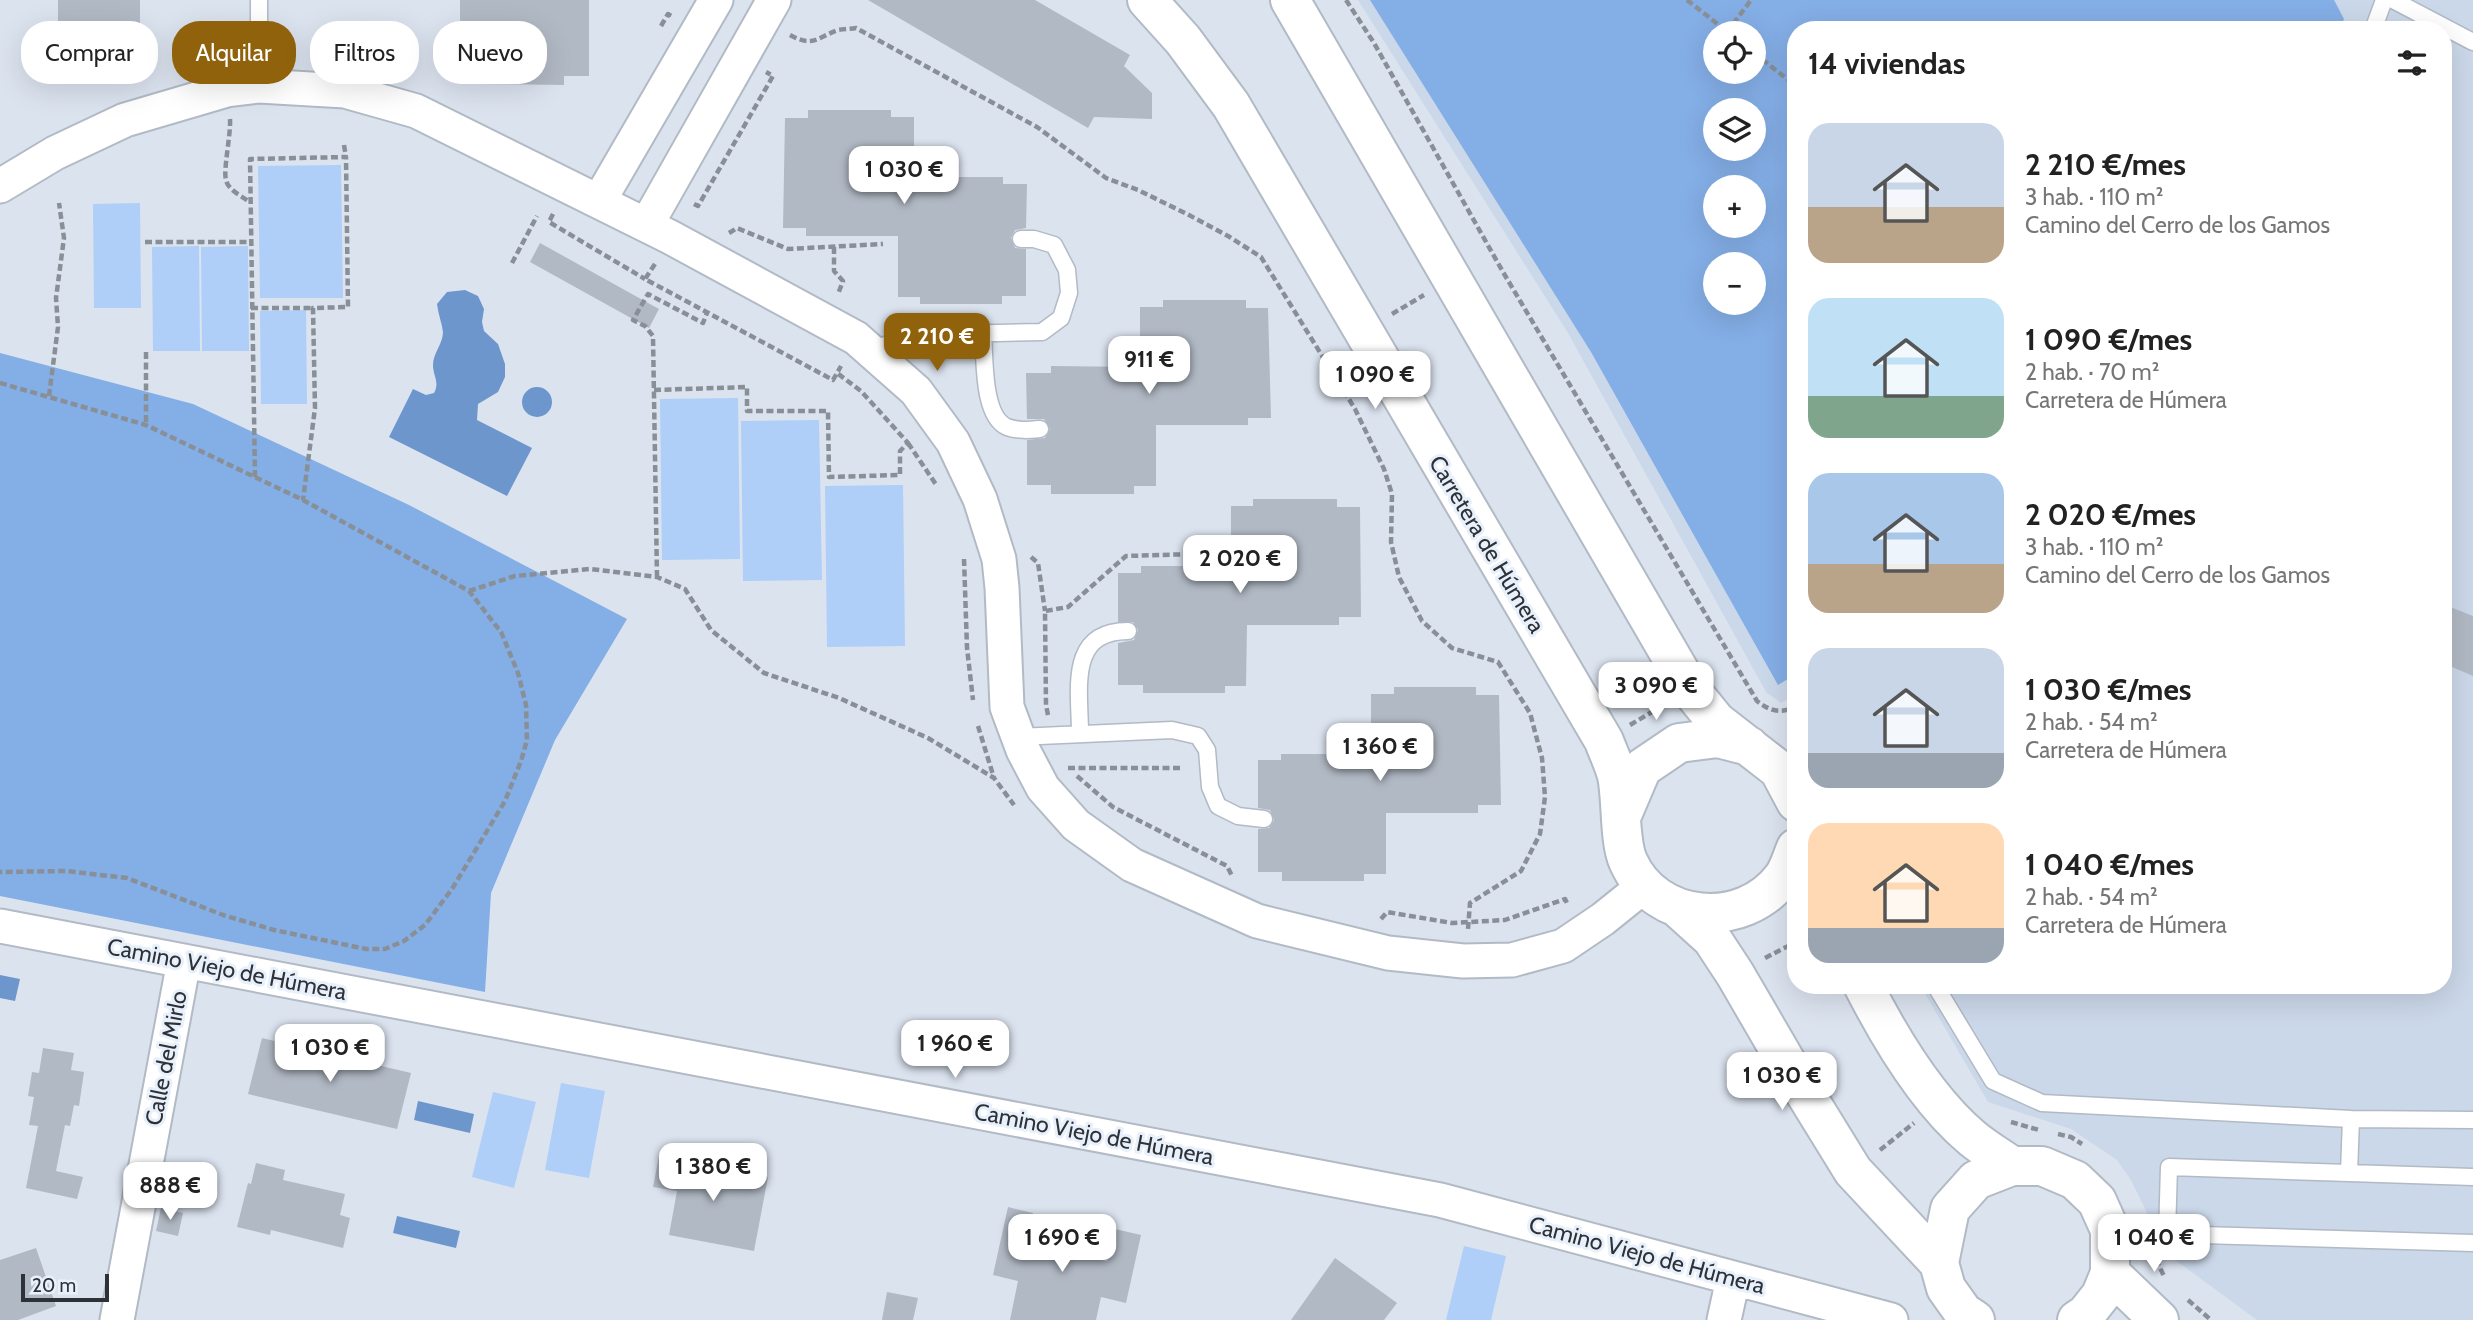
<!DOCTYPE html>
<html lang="es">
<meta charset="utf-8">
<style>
body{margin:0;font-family:Cabin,sans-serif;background:#f6f6f6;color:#222;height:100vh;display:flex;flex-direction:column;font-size:26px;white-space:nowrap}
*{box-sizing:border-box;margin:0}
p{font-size:23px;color:#767676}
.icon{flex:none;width:38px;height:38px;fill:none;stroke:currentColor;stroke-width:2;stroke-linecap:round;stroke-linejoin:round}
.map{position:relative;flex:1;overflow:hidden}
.panel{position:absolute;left:1787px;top:21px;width:665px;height:973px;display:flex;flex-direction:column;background:#fff;border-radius:28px;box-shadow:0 7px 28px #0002}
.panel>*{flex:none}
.banner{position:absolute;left:21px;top:21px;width:665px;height:63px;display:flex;gap:14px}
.tools{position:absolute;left:1703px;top:21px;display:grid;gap:14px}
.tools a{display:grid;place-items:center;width:63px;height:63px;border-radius:50%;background:#fff;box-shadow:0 7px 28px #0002;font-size:35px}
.scale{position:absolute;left:21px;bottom:18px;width:88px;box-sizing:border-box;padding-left:7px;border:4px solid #2e3236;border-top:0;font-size:19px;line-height:24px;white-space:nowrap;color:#2e3236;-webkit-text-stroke:5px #e8f0fc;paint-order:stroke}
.price{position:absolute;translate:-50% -60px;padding:0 16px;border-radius:14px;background:#fff;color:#222;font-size:23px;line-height:46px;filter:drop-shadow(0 2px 4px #0008)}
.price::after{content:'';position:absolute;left:50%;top:42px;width:21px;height:16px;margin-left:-10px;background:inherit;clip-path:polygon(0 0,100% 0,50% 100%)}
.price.active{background:#8f620b;color:#fff}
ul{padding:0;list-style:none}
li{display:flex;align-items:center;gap:21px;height:175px;padding:0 21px}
li span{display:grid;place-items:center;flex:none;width:196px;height:140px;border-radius:21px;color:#555}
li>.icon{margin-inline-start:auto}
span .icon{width:84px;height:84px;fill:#fffc;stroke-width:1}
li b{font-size:30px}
h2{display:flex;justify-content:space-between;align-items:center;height:84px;padding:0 21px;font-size:30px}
.tag{padding:0 24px;border-radius:28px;background:#fff;box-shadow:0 7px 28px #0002;font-size:24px;line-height:63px}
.tag.active{background:#8f620b;color:#fff}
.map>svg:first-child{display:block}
.built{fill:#cbd8e9;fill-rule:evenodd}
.green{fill:#afcef8}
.forest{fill:#84aee6;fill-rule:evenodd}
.water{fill:#6d96cd}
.building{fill:#b1b9c4}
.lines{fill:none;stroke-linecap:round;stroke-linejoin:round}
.service-casing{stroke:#b1bac5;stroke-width:19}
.minor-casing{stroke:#b1bac5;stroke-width:37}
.tertiary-casing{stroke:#b1bac5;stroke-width:42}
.path{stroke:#898f97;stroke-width:4.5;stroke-dasharray:7 3.5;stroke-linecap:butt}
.service{stroke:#fff;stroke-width:16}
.minor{stroke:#fff;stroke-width:33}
.tertiary{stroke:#fff;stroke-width:38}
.labels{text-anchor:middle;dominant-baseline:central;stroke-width:6;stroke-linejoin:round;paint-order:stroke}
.street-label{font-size:23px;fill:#2e3236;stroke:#e8f0fc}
</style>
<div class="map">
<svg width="2473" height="1320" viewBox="0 0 2473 1320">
<rect width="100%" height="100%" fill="#dbe3ef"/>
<!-- built -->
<path class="built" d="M1358,0H2473V1320H2257L2167,1254L2131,1180L2117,1160L2071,1129L1988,1102L1920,985H2443V30H1796V695L1781,703L1766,692L1568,333ZM1715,33H1754V72H1715ZM1715,110H1754V149H1715ZM1715,187H1754V226H1715ZM1715,264H1754V303H1715Z"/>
<!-- green -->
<path class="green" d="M341,165L343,298H260L258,166Z
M140,203L141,308H94L93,204Z
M199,246L200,351H153L152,247Z
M248,246L249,351H202L201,247Z
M306,310L307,404H261L260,311Z
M738,398L740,559L662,560L660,399Z
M819,420L822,580L743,581L741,421Z
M903,485L905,646L827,647L825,486Z
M561,1083L605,1091L589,1178L545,1170Z
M493,1092L536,1102L514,1188L472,1177Z
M1464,1246L1506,1256L1491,1320H1446Z"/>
<!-- forest -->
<path class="forest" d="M1370,0H2334L2344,19L2339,30H1796V674L1778,685L1591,352ZM1715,33H1754V72H1715ZM1715,110H1754V149H1715ZM1715,187H1754V226H1715ZM1715,264H1754V303H1715Z
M0,353L193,404L409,505L627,619L555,740L491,893L485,992L0,896Z"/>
<!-- water -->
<path class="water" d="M465,290L478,296L484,309L482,322L484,331L498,344L505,364V377L498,392L478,404L477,420L532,448L507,496L389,437L413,389L426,395L434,393C440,382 433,376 433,365C433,353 443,344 443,332C442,323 438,314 437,304L447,292Z
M522 402a15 15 0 1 1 30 0a15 15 0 1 1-30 0Z
M0,975L20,979L15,1001L0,998Z
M418,1101L474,1114L470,1133L414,1120Z
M397,1216L460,1231L456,1248L393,1233Z"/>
<!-- building -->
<path class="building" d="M58,0H140V23H58Z
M460,0H589V76H564V85L482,84V77H460Z
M868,0H1035L1130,55L1124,66L1152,93V119L1094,117L1088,128Z
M808,110H891V117H914V177H1003V184H1027L1026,228L1015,230L1011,238L1015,248L1026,249V296H1002V304H920V297H898V236H806V228H783L785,118H808Z
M540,243L659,309L649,328L530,262Z
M1163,300H1246V308H1268L1271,418H1248V425H1156V486H1134V494H1051V485H1027V440L1045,438L1050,429L1044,419H1027L1026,373H1051V366L1140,367V307H1163Z
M1253,499H1337V507H1360L1361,617H1339V625H1247L1246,686H1225V693H1143V685H1118V643L1134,640L1138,630L1133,622H1118V573H1141V566H1231V506H1253Z
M2443,604L2473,616V676L2443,663Z
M1394,687H1476V695H1499L1501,805H1478V813H1386V874H1364V881H1282V872H1258V829L1269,828L1274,820L1270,810L1258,808V760H1281V754H1371V694H1394Z
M262,1038L411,1073L397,1129L248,1094Z
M43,1048L74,1053L71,1070L84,1072L79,1106L74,1105L70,1126L65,1125L56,1171L83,1177L77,1199L26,1188L38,1126L29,1125L34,1097L28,1096L32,1072L39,1073Z
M659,1156L768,1177L754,1251L669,1235L677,1191L653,1187Z
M256,1163L285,1170L283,1180L345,1194L340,1215L350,1218L343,1248L271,1230L270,1235L237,1227L248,1183L251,1184Z
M1008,1207L1033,1213L1026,1243L1107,1261L1115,1229L1141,1235L1126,1303L1101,1297L1096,1320H1010L1018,1281L993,1275Z
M161,1208L183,1213L178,1236L156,1231Z
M36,1248L56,1306L18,1320H0V1260Z
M1335,1258L1397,1303L1384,1320H1291Z
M887,1292L918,1298L913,1320H882Z"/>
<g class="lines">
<defs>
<path id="service" d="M259,0V86
M2393,0L2473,42
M2373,30L2384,0
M983,334C985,357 982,416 1007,427C1018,431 1029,430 1040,429
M871,350L914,335L1042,332L1061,318L1069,293L1067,270L1054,245L1034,239H1021
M1080,734C1080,690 1067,631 1128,631
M1018,737L1172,730L1198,736L1207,750L1210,787L1218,806L1238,816L1264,819
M1935,985L1993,1081L2042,1103L2351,1119L2473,1120
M2351,1119L2349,1173L2169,1167L2167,1234L2473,1243
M2349,1173L2473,1177"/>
<path id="minor" d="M0,186L55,153L125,120L227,90L259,86L345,91L416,111L670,237L856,338L916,391L953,442L980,499L999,559L1002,588L1007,707L1023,750L1043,788L1076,825L1132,865L1257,921L1388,953L1463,961L1512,960L1563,946L1603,919L1644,886
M599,201L716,0
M647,224L774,0
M0,926L1440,1200L1891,1320
M117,1320L184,961
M1724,1320L1733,1279"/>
<path id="tertiary" d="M1147,0L1183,40L1231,105L1604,741C1608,752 1614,764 1617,776C1622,799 1619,841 1628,861C1655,923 1743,931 1783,877C1789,869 1792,857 1796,848
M1290,0L1690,689L1716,721L1779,770L1796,802
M1622,815L1642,768L1679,743L1718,738L1749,746
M1680,910L1712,939L1735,974L1792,1072L1853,1171L1939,1263
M1863,985C1889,1036 1928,1101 1972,1138C1984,1148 1999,1157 2012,1166
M2110,1273L2159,1320
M1975,1320L1963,1312L1946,1288L1939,1263L1950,1209L1976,1180L2012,1166H2042L2075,1180L2097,1201L2110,1230V1273L2101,1295L2086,1314L2077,1320"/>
</defs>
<!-- service casing -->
<use href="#service" class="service-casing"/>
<!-- minor casing -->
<use href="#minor" class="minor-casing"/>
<!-- tertiary casing -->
<use href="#tertiary" class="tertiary-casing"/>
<!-- path -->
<path class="path" d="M1346,0L1374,43L1503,272L1757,701C1770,711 1779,714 1796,707
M1687,0L1729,33
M661,26L668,14L673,17
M1727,32L1751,0
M790,35C813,48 818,37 838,30C844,29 850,29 856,28L1037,127L1106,178L1138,190L1187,214L1228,236L1261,257L1355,409L1384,469L1392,494L1391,542L1399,577L1422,621L1452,648L1498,662L1530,713L1542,758L1545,797L1540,834L1521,871L1470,903L1468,929
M1754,53L1796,86
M230,119C231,135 223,170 226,180C228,190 243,197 250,202
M344,145L346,157
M694,204L698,206L773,76L766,72
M553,214L549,222L645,279
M729,233L737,228L788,249L883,244
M145,242H251
M834,247V271L843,281L838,294
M512,263L537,216
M655,264L645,279L833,380L841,366
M251,308H313
M1392,314L1424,295
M146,352V425
M0,383L146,425L303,500L469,591L501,632L518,673L526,705L527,740L521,761L505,801L452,889L425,925L404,941L385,949H366L274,930L223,915L127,878L66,871L0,872
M654,390L747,387V411H828L829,477L900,475V451L908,443L861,391L837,373
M49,396L58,327L56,298L64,238L59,203
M908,443L937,486
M255,477L250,159L346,157L348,307L313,308L315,408L303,500
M1031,557L1038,563L1045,611
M964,559L967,648L973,700
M657,577L653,336L645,326L633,320L648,294L703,323L707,313
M469,591L515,576L590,569L657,577L685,589L711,630L764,673L839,698L928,738L994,778L1014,805
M1048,715L1046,705L1045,611L1068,607L1126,556L1228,553
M1630,725L1662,706
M978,726L994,778
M1068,768H1180
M1077,776L1113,807L1227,866L1232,876
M1381,919L1387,912L1452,923L1505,920L1565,899L1568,905
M1765,958L1796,942
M2011,1122L2039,1130
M2058,1134L2071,1137L2082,1144
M1880,1150L1914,1123
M2151,1250L2164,1276
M2188,1300L2211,1320"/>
<!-- service -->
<use href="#service" class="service"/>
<!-- minor -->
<use href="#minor" class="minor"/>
<!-- tertiary -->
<use href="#tertiary" class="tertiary"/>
</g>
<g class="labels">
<!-- street labels -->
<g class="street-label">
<text transform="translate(1487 544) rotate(59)">Carretera de Húmera</text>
<text transform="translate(227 969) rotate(11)">Camino Viejo de Húmera</text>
<text transform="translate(166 1058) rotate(-79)">Calle del Mirlo</text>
<text transform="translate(1094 1134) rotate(11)">Camino Viejo de Húmera</text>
<text transform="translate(1647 1255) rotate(15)">Camino Viejo de Húmera</text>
</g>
</g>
</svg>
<div class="tools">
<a><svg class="icon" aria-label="locate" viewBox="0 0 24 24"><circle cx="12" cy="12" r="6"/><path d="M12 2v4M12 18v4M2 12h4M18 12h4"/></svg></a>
<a><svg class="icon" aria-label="layers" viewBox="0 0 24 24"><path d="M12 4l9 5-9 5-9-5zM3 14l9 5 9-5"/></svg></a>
<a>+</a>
<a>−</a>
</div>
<div class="scale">20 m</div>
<b class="price" style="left:904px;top:206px">1 030 €</b>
<b class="price active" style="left:937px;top:373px">2 210 €</b>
<b class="price" style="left:1149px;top:396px">911 €</b>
<b class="price" style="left:1375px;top:411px">1 090 €</b>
<b class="price" style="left:1240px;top:595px">2 020 €</b>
<b class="price" style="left:1656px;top:722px">3 090 €</b>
<b class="price" style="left:1380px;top:783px">1 360 €</b>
<b class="price" style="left:955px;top:1080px">1 960 €</b>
<b class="price" style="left:330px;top:1084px">1 030 €</b>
<b class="price" style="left:1782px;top:1112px">1 030 €</b>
<b class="price" style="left:713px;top:1203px">1 380 €</b>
<b class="price" style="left:170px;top:1222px">888 €</b>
<b class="price" style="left:1062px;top:1274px">1 690 €</b>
<b class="price" style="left:2154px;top:1274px">1 040 €</b>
<div class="banner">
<a class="tag">Comprar</a>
<a class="tag active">Alquilar</a>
<a class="tag">Filtros</a>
<a class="tag">Nuevo</a>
</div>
<section class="panel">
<h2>14 viviendas<svg class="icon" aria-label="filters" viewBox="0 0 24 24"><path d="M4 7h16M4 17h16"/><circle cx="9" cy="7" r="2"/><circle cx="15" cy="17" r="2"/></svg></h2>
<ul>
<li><span style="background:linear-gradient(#c9d6e8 60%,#b9a48a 0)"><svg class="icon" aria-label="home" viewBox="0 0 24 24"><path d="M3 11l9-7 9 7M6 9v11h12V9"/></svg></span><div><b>2 210 €/mes</b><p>3 hab. · 110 m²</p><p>Camino del Cerro de los Gamos</p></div></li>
<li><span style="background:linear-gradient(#bfe0f5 70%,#7fa58c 0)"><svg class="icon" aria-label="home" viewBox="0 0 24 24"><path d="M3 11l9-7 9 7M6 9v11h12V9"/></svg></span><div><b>1 090 €/mes</b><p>2 hab. · 70 m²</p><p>Carretera de Húmera</p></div></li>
<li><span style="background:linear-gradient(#a9c7e8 65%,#b9a48a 0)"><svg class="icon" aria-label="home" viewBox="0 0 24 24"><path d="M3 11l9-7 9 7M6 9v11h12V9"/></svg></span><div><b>2 020 €/mes</b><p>3 hab. · 110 m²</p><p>Camino del Cerro de los Gamos</p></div></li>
<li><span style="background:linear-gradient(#c9d6e8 75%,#9aa5b1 0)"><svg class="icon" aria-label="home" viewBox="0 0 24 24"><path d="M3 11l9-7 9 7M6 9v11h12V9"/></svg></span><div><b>1 030 €/mes</b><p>2 hab. · 54 m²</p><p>Carretera de Húmera</p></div></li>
<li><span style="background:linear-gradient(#ffd9b3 75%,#9aa5b1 0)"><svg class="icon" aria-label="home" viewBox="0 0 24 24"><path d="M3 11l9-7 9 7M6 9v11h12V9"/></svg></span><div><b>1 040 €/mes</b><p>2 hab. · 54 m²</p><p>Carretera de Húmera</p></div></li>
</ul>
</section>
</div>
